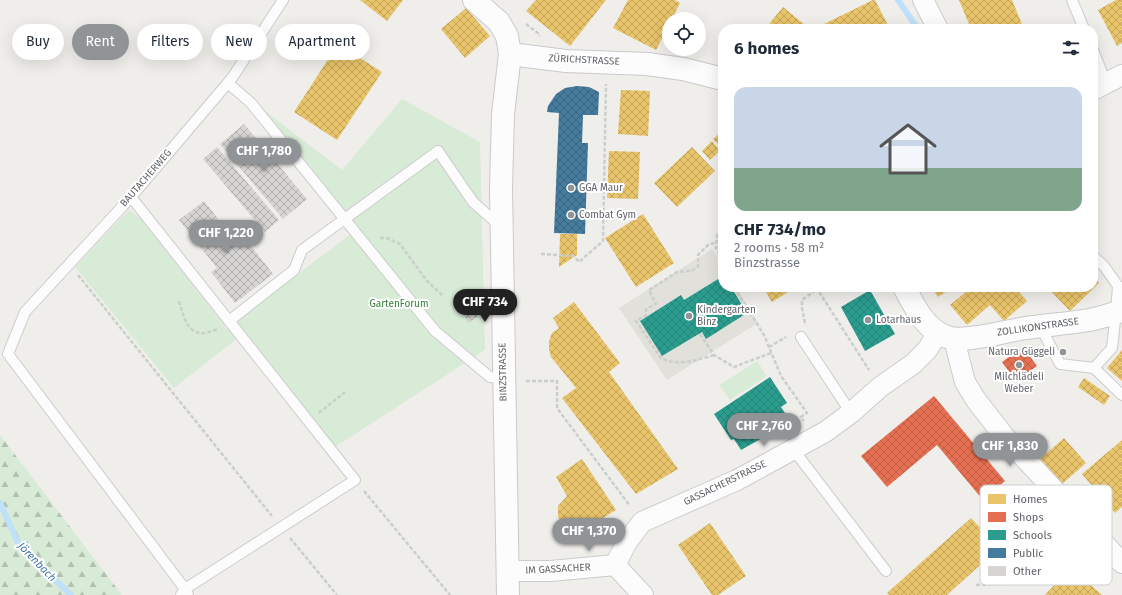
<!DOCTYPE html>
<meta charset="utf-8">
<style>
body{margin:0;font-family:"Fira Sans",sans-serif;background:#f6f6f7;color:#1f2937;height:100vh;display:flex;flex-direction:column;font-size:15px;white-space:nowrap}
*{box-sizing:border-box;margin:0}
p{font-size:13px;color:#747a83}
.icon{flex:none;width:22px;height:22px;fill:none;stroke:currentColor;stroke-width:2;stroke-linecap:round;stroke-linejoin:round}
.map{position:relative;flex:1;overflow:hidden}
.drawer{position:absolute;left:718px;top:24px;width:380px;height:268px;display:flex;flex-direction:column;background:#fff;border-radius:16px;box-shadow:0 4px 16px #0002}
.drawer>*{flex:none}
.banner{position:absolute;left:12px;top:24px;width:380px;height:36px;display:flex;gap:8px}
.buttons{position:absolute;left:662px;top:12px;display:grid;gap:8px}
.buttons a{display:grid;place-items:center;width:44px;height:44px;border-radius:50%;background:#fff;box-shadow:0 4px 16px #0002;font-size:20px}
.price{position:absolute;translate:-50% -34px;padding:0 9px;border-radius:14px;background:#919496;color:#fff;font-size:13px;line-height:26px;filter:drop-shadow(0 1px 2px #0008)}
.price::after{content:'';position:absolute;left:50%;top:24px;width:12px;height:9px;margin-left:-6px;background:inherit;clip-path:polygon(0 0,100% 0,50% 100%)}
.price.active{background:#222;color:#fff}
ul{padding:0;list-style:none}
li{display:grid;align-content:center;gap:8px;height:212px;padding:0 16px}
li span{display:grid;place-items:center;height:124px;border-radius:12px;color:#555}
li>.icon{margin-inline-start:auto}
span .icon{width:72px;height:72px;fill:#fffc;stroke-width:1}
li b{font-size:17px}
h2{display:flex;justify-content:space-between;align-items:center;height:48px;padding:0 16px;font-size:17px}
.chip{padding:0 14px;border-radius:18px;background:#fff;box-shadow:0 4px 16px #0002;font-size:14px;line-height:36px}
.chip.active{background:#919496;color:#fff}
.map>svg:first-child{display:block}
.education{fill:#e2e0da}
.forest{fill:url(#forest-firs)}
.garden{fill:#d8ebd6}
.homes{fill:url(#homes-cross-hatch)}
.shops{fill:url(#shops-cross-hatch)}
.schools{fill:url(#schools-cross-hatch)}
.public{fill:url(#public-cross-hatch)}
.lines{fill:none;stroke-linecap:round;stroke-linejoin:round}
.stream{stroke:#bfe0f9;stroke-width:6}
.building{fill:url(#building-cross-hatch)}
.lane-casing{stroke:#cbcccc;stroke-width:12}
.street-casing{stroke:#cbcccc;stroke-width:22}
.secondary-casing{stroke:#cacacb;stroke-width:24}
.path{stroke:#cacfcc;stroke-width:2.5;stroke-dasharray:4 2;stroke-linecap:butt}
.lane{stroke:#fdfcfc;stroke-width:10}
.street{stroke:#fdfcfc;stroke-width:20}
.secondary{stroke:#fdfcfc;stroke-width:22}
.poi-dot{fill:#919496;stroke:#fff;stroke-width:1.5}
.labels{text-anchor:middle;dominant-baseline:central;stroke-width:4;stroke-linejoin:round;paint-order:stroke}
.street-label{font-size:10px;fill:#5f6368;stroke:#fff}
.poi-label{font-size:10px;fill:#5f6368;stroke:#fff;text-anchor:start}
.park-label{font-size:10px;fill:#348238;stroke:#fff}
.water-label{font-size:11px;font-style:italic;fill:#4174aa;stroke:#fff}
.key{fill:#fff;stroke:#cfd0d2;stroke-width:1}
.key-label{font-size:11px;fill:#5f6368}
</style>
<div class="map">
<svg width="1122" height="595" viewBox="0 0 1122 595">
<defs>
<pattern id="forest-firs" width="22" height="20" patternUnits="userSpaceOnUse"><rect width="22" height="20" fill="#d8ebd6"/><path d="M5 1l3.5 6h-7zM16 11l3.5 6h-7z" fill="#b2c2b1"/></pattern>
<pattern id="homes-cross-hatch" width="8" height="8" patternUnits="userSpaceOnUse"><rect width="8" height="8" fill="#e9c46a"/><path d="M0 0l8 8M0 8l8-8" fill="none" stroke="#c0a35b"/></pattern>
<pattern id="shops-cross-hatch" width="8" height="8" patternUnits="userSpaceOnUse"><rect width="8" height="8" fill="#e76f51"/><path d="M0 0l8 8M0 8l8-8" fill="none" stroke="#be5f47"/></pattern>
<pattern id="schools-cross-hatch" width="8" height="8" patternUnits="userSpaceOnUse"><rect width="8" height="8" fill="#2a9d8f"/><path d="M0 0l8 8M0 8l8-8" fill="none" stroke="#278479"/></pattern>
<pattern id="public-cross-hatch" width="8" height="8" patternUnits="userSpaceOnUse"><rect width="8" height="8" fill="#457b9d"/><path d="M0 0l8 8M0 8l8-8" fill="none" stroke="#3b647e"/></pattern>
<pattern id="building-cross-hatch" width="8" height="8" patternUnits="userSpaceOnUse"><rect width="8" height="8" fill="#d6d5d3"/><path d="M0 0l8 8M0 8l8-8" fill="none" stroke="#b1b0af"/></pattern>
</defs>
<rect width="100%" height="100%" fill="#efeeea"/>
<!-- education -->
<path class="education" d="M712,249L723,266V287H736L758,323L667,380L619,308Z"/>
<!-- forest -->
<path class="forest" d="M0,435L122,595H0Z"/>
<!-- garden -->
<path class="garden" d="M402,99L480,142L485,350L335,447L244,333L174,388L75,267L129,210L142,219L226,328L359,228L256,104L342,170Z
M757,361L767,376L730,400L719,385Z"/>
<!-- homes -->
<path class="homes" d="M360,0H403L387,21Z
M536,0H606L570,46L526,11Z
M628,0H675L680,3L672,19H669V25L656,50L613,28Z
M873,0H875L890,29H826L824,24Z
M959,0H1012L1024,29H971Z
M1116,0H1122V43L1117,46L1098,10Z
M783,7L810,29H765Z
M466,8L490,36L465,58L441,29Z
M338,44L382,72L337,140L294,112Z
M621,90L650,91L648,136L618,134Z
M723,130V149L713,139Z
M712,141L720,151L710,160L702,151Z
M692,147L715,171L677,207L654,183Z
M609,151L640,152L638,199L607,198Z
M643,214L674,263L636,287L605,238Z
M560,234H577V255L559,267Z
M1093,276L1099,283L1070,311L1047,287H1093Z
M763,287H796L772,302Z
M931,287H954L938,297Z
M972,287H1015L1027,301L1004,321L990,305L967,325L950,305Z
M574,302L620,363L609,372L678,469L636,494L562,398L576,388L551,357L549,349V341L552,333L559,328L553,318Z
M1122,350V381L1107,368Z
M1084,378L1110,396L1104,405L1078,387Z
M1064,438L1086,463L1062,484L1040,459Z
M1122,440V507L1115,513L1082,474Z
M582,459L616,510L595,523L594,531L580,534L567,531L558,517V506L567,496L556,477Z
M971,518L999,548L947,595H889L887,593Z
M710,523L746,576L718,595H712L678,545Z
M1071,567L1102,595H1045Z"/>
<!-- shops -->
<path class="shops" d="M1023,347L1037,366L1016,381L1002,362Z
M934,396L1005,481L983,500L937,445L887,487L861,456Z"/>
<!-- schools -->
<path class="schools" d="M723,276V287H731L747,313L706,339L702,332L662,356L640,321L681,295L684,300Z
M870,290L895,334L865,351L841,307Z
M770,377L787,403L781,407L791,422L741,450L734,439L731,440L714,414Z"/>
<!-- public -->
<path class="public" d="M577,86L589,87L599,92L598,115H583L582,143H588L585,234L554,233L559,113L547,112L548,106L556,94L565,88Z"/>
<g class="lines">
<!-- stream -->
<path class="stream" d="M898,0L916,26
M0,503L19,545L71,595"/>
</g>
<!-- building -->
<path class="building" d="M244,124L307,199L283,219L220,144Z
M217,147L279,220L265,232L203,159Z
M204,201L240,247L248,242L273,274L235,303L211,272L217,268L179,220Z
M474,306L480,315L468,323L462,313Z"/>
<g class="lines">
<defs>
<path id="lane" d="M1072,0L1084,29
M1093,50L1106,83
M228,83L251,103L435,331L490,377L503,378
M131,197L355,480L185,589L181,595
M1093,256L1104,266L1118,286L1116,312L1112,348L1094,368
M229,321L294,270L302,250L438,151L473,202L500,226
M1040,326L1060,364L1094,368L1122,395
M801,337L851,413
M793,449L886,571
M188,595L185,589L8,354L25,312L131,197L232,78L283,0"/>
<path id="street" d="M923,0L938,29
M1093,90L1122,75
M954,339L965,382L976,400L1004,436L1122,563
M615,565L627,542L642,522L737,480L825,432L851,413L880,387L913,364L927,350L938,333
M507,571H551L615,565L643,595"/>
<path id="secondary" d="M474,0L499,22L507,36L510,54L503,114L501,188L508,595
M510,54L566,61L647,64L683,69L723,79
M904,287C914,305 925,330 947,337C963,343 1002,332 1020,329C1043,325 1066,324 1089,320C1100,318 1111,314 1122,311"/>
</defs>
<!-- lane casing -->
<use href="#lane" class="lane-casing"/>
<!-- street casing -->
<use href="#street" class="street-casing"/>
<!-- secondary casing -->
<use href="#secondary" class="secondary-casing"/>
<!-- path -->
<path class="path" d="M526,24L539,34L540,36
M723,231L717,235L716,249L723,260
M380,238H387L400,244L427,281L442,295
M541,254L574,256L579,262L603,241L606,84
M78,275L272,516
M734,287L764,335L781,376L807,413L801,417L804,421
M816,287L869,370
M179,301C185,322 190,342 217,329
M805,323L802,308V300L817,289
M700,334L714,355L734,367L771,353
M769,347L786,337
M714,355C697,360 678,367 661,358L636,321L646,315V309L656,304L649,290L677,272L691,271L698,267V255L708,245L717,242
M526,381H557V408L630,506
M319,413L345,392
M364,491L450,595
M290,538L337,595
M976,585L1000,584L1063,529"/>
<!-- lane -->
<use href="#lane" class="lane"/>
<!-- street -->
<use href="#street" class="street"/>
<!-- secondary -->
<use href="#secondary" class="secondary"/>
</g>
<!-- markers -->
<g class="poi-dot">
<circle cx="571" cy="188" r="4"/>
<circle cx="571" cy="215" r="4"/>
<circle cx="689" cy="316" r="4"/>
<circle cx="868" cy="320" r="4"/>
<circle cx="1063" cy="352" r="4"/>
<circle cx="1019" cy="365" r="4"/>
</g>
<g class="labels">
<!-- street labels -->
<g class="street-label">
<text transform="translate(584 60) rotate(3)">ZÜRICHSTRASSE</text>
<text transform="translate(146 178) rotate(-49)">BAUTACHERWEG</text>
<text transform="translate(1038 327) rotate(-8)">ZOLLIKONSTRASSE</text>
<text transform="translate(503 372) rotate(-91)">BINZSTRASSE</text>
<text transform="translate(725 483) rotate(-26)">GASSACHERSTRASSE</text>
<text transform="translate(558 569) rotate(-3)">IM GASSACHER</text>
</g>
<!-- poi labels -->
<g class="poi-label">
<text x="579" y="188">GGA Maur</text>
<text x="579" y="215">Combat Gym</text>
<text x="697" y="310">Kindergarten<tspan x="697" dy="12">Binz</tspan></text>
<text x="876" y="320">Lotarhaus</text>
<text x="1055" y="352" text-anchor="end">Natura Güggeli</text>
<text x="1019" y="377" text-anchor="middle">Milchlädeli<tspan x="1019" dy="12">Weber</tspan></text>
</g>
<!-- park labels -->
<g class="park-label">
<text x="399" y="304">GartenForum</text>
</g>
<!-- water labels -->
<g class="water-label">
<text transform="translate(37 562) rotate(46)">Jörenbach</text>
</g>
</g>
<!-- legend -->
<rect x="980" y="485" width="132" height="100" rx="6" class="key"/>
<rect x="988" y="494" width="18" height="10" fill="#e9c46a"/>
<rect x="988" y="512" width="18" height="10" fill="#e76f51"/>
<rect x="988" y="530" width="18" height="10" fill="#2a9d8f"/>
<rect x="988" y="548" width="18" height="10" fill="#457b9d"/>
<rect x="988" y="566" width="18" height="10" fill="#d6d5d3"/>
<g class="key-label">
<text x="1013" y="503">Homes</text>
<text x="1013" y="521">Shops</text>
<text x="1013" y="539">Schools</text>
<text x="1013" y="557">Public</text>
<text x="1013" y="575">Other</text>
</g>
</svg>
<div class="buttons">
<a><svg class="icon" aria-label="locate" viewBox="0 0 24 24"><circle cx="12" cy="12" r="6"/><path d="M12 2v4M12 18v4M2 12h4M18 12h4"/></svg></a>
</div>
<b class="price" style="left:264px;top:172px">CHF 1,780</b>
<b class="price" style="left:226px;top:254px">CHF 1,220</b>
<b class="price active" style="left:485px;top:323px">CHF 734</b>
<b class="price" style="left:764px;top:447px">CHF 2,760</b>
<b class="price" style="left:1010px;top:467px">CHF 1,830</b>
<b class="price" style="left:589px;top:552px">CHF 1,370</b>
<div class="banner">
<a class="chip">Buy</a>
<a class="chip active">Rent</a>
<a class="chip">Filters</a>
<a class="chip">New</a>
<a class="chip">Apartment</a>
</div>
<section class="drawer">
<h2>6 homes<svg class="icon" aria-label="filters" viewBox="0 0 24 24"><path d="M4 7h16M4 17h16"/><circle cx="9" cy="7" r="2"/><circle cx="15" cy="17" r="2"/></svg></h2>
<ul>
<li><span style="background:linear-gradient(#c9d6e8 65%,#7fa58c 0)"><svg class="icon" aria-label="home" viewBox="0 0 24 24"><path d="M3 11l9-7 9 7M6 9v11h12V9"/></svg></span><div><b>CHF 734/mo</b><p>2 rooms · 58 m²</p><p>Binzstrasse</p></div></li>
</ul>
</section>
</div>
